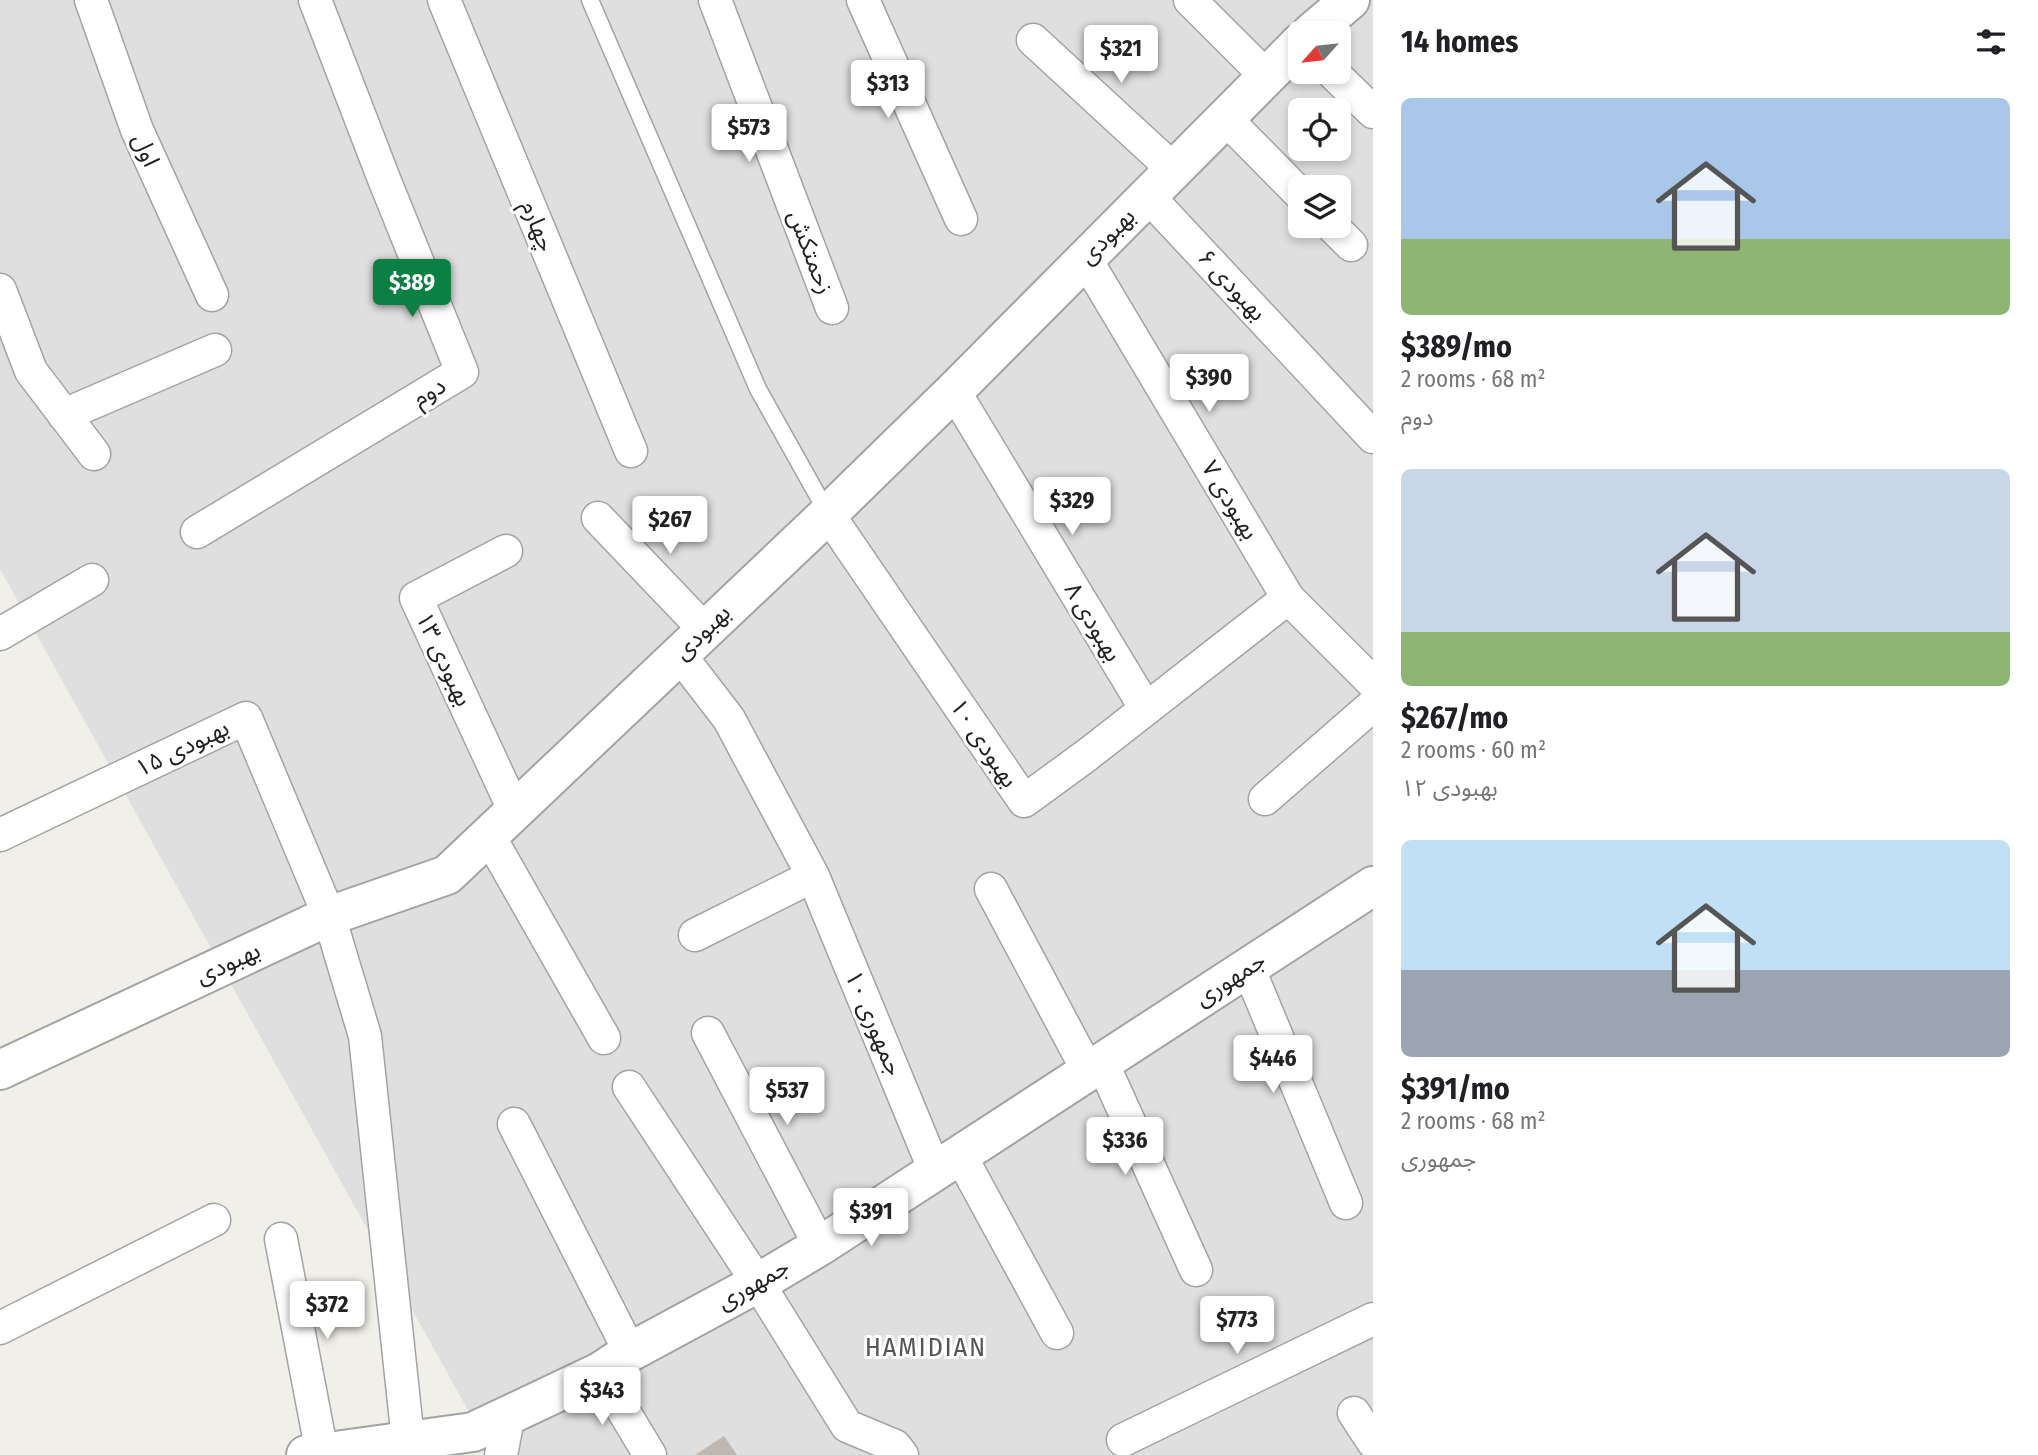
<!DOCTYPE html>
<meta charset="utf-8">
<style>
body{margin:0;font-family:"Fira Sans Condensed","Noto Sans Arabic",sans-serif;background:#f2f2f2;color:#202124;height:100vh;display:flex;flex-direction:column;font-size:26px;white-space:nowrap}
*{box-sizing:border-box;margin:0}
p{font-size:23px;color:#757577}
.icon{flex:none;width:38px;height:38px;fill:none;stroke:currentColor;stroke-width:2;stroke-linecap:round;stroke-linejoin:round}
.map{position:relative;flex:1;overflow:hidden}
.panel{display:flex;flex-direction:column;background:#fff;width:665px}
.panel>*{flex:none}
.needle{width:46px;rotate:243deg}
.fabs{position:absolute;left:1288px;top:21px;display:grid;gap:14px}
.fabs a{display:grid;place-items:center;width:63px;height:63px;border-radius:10px;background:#fff;box-shadow:0 4px 10px #0003;font-size:35px}
.price{position:absolute;translate:-50% -60px;padding:0 16px;border-radius:7px;background:#fff;color:#222;font-size:23px;line-height:46px;filter:drop-shadow(0 2px 4px #0008)}
.price::after{content:'';position:absolute;left:50%;top:42px;width:21px;height:16px;margin-left:-10px;background:inherit;clip-path:polygon(0 0,100% 0,50% 100%)}
.price.on{background:#0b8043;color:#fff}
ul{padding:0;list-style:none}
li{display:grid;align-content:center;gap:14px;height:371px;padding:0 28px}
li span{display:grid;place-items:center;height:217px;border-radius:10px;color:#555}
li>.icon{margin-inline-start:auto}
span .icon{width:126px;height:126px;fill:#fffc;stroke-width:1}
li b{font-size:30px}
h2{display:flex;justify-content:space-between;align-items:center;height:84px;padding:0 28px;font-size:30px}
main{display:flex;flex:1;min-height:0}
.map>svg:first-child{display:block}
.residential{fill:#e0dfdf;fill-rule:evenodd}
.building{fill:#bfb8b2}
.lines{fill:none;stroke-linecap:round;stroke-linejoin:round}
.service-casing{stroke:#a3a3a3;stroke-width:19}
.minor-casing{stroke:#a3a3a3;stroke-width:35}
.tertiary-casing{stroke:#a3a3a3;stroke-width:42}
.service{stroke:#fff;stroke-width:16}
.minor{stroke:#fff;stroke-width:32}
.tertiary{stroke:#fff;stroke-width:38}
.labels{text-anchor:middle;dominant-baseline:central;stroke-width:6;stroke-linejoin:round;paint-order:stroke}
.street-label{font-size:24px;fill:#222;stroke:#fff}
.neighbourhood-label{font-size:26px;letter-spacing:2px;fill:#555;stroke:#fff}
</style>
<main>
<div class="map">
<svg width="1373" height="1455" viewBox="0 0 1373 1455">
<rect width="100%" height="100%" fill="#f1efe9"/>
<!-- residential -->
<path class="residential" d="M0,0H1373V1455H493L0,569ZM1300,33H1339V72H1300ZM1300,110H1339V149H1300ZM1300,187H1339V226H1300Z"/>
<!-- building -->
<path class="building" d="M724,1436L737,1455H695Z"/>
<g class="lines">
<defs>
<path id="service" d="M590,0L758,389L828,514"/>
<path id="minor" d="M91,0L137,130L212,295
M444,0L631,451
M715,0L832,308
M863,0L961,219
M1190,0L1267,77
M1033,40L1173,169
M1332,72L1373,112
M1224,117L1300,194
M1147,195L1373,437
M1332,226L1351,245
M1085,258L1288,598L1373,683
M0,290L31,371L94,454
M954,391L1146,709
M64,415L215,350
M828,514L1024,801L1087,755L1288,598
M598,518L704,629
M197,532L462,372L384,179L315,0
M506,551L416,598L515,812
M0,634L92,580
M679,654L729,719L813,876L935,1171
M1265,799L1373,705
M0,835L246,718L329,916L365,1036L408,1440
M489,836L604,1038
M991,889L1088,1071
M695,935L813,876
M1248,967L1346,1203
M708,1033L820,1246
M1102,1062L1196,1270
M629,1087L758,1283L847,1426L895,1446L902,1455
M514,1124L630,1352
M960,1155L1057,1333
M281,1239L322,1453
M0,1328L214,1220
M600,1372L650,1455
M1354,1413L1373,1442
M1123,1440L1373,1319
M501,1455L509,1414"/>
<path id="tertiary" d="M1311,33L1350,0
M0,1070L329,916L447,875L828,514L954,391L1300,43
M306,1455L473,1432L600,1372L630,1352L758,1283L820,1246L1373,886"/>
</defs>
<!-- service casing -->
<use href="#service" class="service-casing"/>
<!-- minor casing -->
<use href="#minor" class="minor-casing"/>
<!-- tertiary casing -->
<use href="#tertiary" class="tertiary-casing"/>
<!-- service -->
<use href="#service" class="service"/>
<!-- minor -->
<use href="#minor" class="minor"/>
<!-- tertiary -->
<use href="#tertiary" class="tertiary"/>
</g>
<g class="labels">
<!-- street labels -->
<g class="street-label">
<text transform="translate(146 150) rotate(66)">اول</text>
<text transform="translate(538 226) rotate(68)">چهارم</text>
<text transform="translate(1107 236) rotate(-45)">بهبودی</text>
<text transform="translate(811 252) rotate(69)">زحمتکش</text>
<text transform="translate(1232 285) rotate(47)">بهبودی ۶</text>
<text transform="translate(429 392) rotate(-31)">دوم</text>
<text transform="translate(1230 500) rotate(59)">بهبودی ۷</text>
<text transform="translate(1093 622) rotate(59)">بهبودی ۸</text>
<text transform="translate(702 632) rotate(-44)">بهبودی</text>
<text transform="translate(444 659) rotate(65)">بهبودی ۱۳</text>
<text transform="translate(984 743) rotate(56)">بهبودی ۱۰</text>
<text transform="translate(182 748) rotate(-26)">بهبودی ۱۵</text>
<text transform="translate(228 963) rotate(-25)">بهبودی</text>
<text transform="translate(1230 979) rotate(-33)">جمهوری</text>
<text transform="translate(874 1023) rotate(67)">جمهوری ۱۰</text>
<text transform="translate(753 1284) rotate(-30)">جمهوری</text>
</g>
<!-- neighbourhood labels -->
<g class="neighbourhood-label">
<text x="926" y="1347">HAMIDIAN</text>
</g>
</g>
</svg>
<div class="fabs">
<a><svg class="needle" viewBox="-14 -14 28 28"><path d="M0-13l5 13h-10z" fill="#e53935"/><path d="M0 13l5-13h-10z" fill="#757577"/></svg></a>
<a><svg class="icon" aria-label="locate" viewBox="0 0 24 24"><circle cx="12" cy="12" r="6"/><path d="M12 2v4M12 18v4M2 12h4M18 12h4"/></svg></a>
<a><svg class="icon" aria-label="layers" viewBox="0 0 24 24"><path d="M12 4l9 5-9 5-9-5zM3 14l9 5 9-5"/></svg></a>
</div>
<b class="price" style="left:1121px;top:85px">$321</b>
<b class="price" style="left:888px;top:120px">$313</b>
<b class="price" style="left:749px;top:164px">$573</b>
<b class="price on" style="left:412px;top:319px">$389</b>
<b class="price" style="left:1209px;top:414px">$390</b>
<b class="price" style="left:1072px;top:537px">$329</b>
<b class="price" style="left:670px;top:556px">$267</b>
<b class="price" style="left:1273px;top:1095px">$446</b>
<b class="price" style="left:787px;top:1127px">$537</b>
<b class="price" style="left:1125px;top:1177px">$336</b>
<b class="price" style="left:871px;top:1248px">$391</b>
<b class="price" style="left:327px;top:1341px">$372</b>
<b class="price" style="left:1237px;top:1356px">$773</b>
<b class="price" style="left:602px;top:1427px">$343</b>
</div>
<section class="panel">
<h2>14 homes<svg class="icon" aria-label="filters" viewBox="0 0 24 24"><path d="M4 7h16M4 17h16"/><circle cx="9" cy="7" r="2"/><circle cx="15" cy="17" r="2"/></svg></h2>
<ul>
<li><span style="background:linear-gradient(#a9c7e8 65%,#8fb573 0)"><svg class="icon" aria-label="home" viewBox="0 0 24 24"><path d="M3 11l9-7 9 7M6 9v11h12V9"/></svg></span><div><b>$389/mo</b><p>2 rooms · 68 m²</p><p>دوم</p></div></li>
<li><span style="background:linear-gradient(#c9d6e8 75%,#8fb573 0)"><svg class="icon" aria-label="home" viewBox="0 0 24 24"><path d="M3 11l9-7 9 7M6 9v11h12V9"/></svg></span><div><b>$267/mo</b><p>2 rooms · 60 m²</p><p>بهبودی ۱۲</p></div></li>
<li><span style="background:linear-gradient(#bfe0f5 60%,#9aa5b1 0)"><svg class="icon" aria-label="home" viewBox="0 0 24 24"><path d="M3 11l9-7 9 7M6 9v11h12V9"/></svg></span><div><b>$391/mo</b><p>2 rooms · 68 m²</p><p>جمهوری</p></div></li>
</ul>
</section>
</main>
